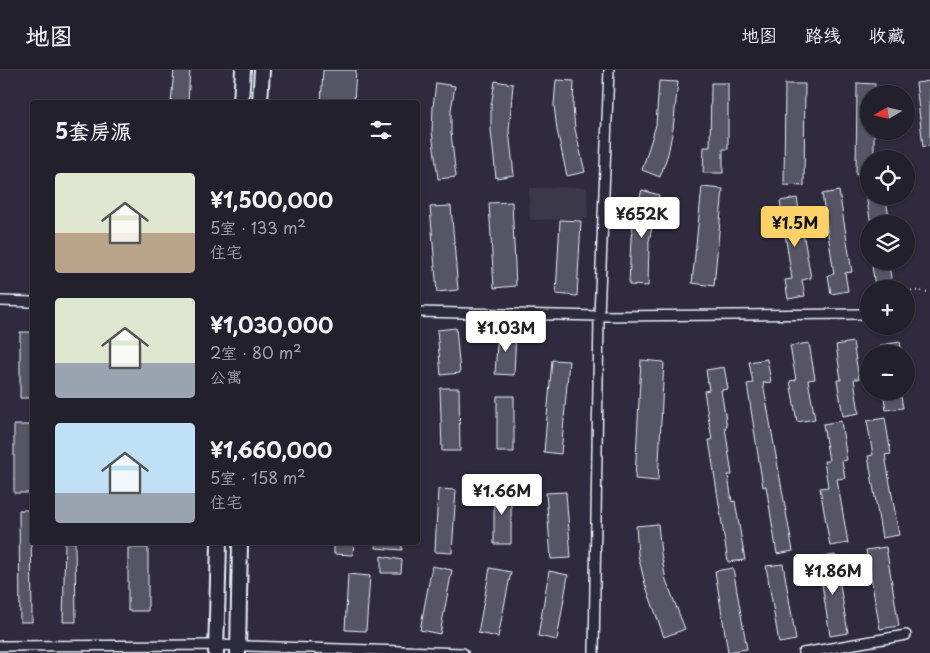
<!DOCTYPE html>
<html lang="zh">
<meta charset="utf-8">
<style>
body{margin:0;font-family:"Playpen Sans","LXGW WenKai TC",sans-serif;background:#2f2d3a;color:#f1f3f6;height:100vh;display:flex;flex-direction:column;font-size:19px;white-space:nowrap}
*{box-sizing:border-box;margin:0}
p{font-size:16px;color:#a3a3aa}
.icon{flex:none;width:28px;height:28px;fill:none;stroke:currentColor;stroke-width:2;stroke-linecap:round;stroke-linejoin:round}
.map{position:relative;flex:1;overflow:hidden}
.drawer{position:absolute;left:30px;top:30px;width:390px;height:445px;display:flex;flex-direction:column;background:#23202e;border-radius:5px;box-shadow:0 1px 4px #0004,0 0 0 1px #403e4a}
.drawer>*{flex:none}
.needle{width:32px;rotate:261deg}
.tools{position:absolute;left:860px;top:15px;display:grid;gap:10px}
.tools a{display:grid;place-items:center;width:55px;height:55px;border-radius:50%;background:#23202e;box-shadow:0 1px 4px #0004,0 0 0 1px #403e4a;font-size:25px}
.price{position:absolute;translate:-50% -42px;padding:0 11px;border-radius:5px;background:#fff;color:#222;font-size:16px;line-height:32px;filter:drop-shadow(0 1px 2px #0008)}
.price::after{content:'';position:absolute;left:50%;top:30px;width:15px;height:11px;margin-left:-8px;background:inherit;clip-path:polygon(0 0,100% 0,50% 100%)}
.price.current{background:#ffd166;color:#111}
ul{padding:0;list-style:none}
li{display:flex;align-items:center;gap:15px;height:125px;padding:0 25px}
li span{display:grid;place-items:center;flex:none;width:140px;height:100px;border-radius:5px;color:#555}
li>.icon{margin-inline-start:auto}
span .icon{width:60px;height:60px;fill:#fffc;stroke-width:1}
li b{font-size:21px}
h2{display:flex;justify-content:space-between;align-items:center;height:60px;padding:0 25px;font-size:21px}
header{display:flex;align-items:center;gap:30px;box-sizing:border-box;height:70px;padding:0 25px;background:#23202e;border-bottom:1px solid #403e4a}
header strong{font-size:24px}
nav{display:flex;gap:28px;margin-inline-start:auto;font-size:18px}
.map>svg:first-child{display:block}
.built{fill:#3b3749}
.building{fill:#575565;stroke:#e8f1f8}
.lines{fill:none;stroke-linecap:round;stroke-linejoin:round}
.street-casing{stroke:#e8f1f8;stroke-width:12}
.primary-casing{stroke:#e8f1f8;stroke-width:18}
.path{stroke:#e8f1f8;stroke-width:2;stroke-dasharray:1 4;stroke-linecap:butt}
.street{stroke:#2f2a3d;stroke-width:9}
.primary{stroke:#2f2a3d;stroke-width:14}
</style>
<header>
<strong>地图</strong>
<nav><a>地图</a><a>路线</a><a>收藏</a></nav>
</header>
<div class="map">
<svg width="930" height="583" viewBox="0 0 930 583">
<rect width="100%" height="100%" fill="#2f2a3d"/>
<filter id="ink" filterUnits="userSpaceOnUse"><feTurbulence type="fractalNoise" baseFrequency=".02" numOctaves="2"/><feDisplacementMap in="SourceGraphic" scale="10" xChannelSelector="R" yChannelSelector="G"/><feConvolveMatrix kernelMatrix="1 2 1 2 8 2 1 2 1" color-interpolation-filters="sRGB"/></filter>
<g filter="url(#ink)">
<!-- built -->
<path class="built" d="M587,117L588,149L530,150L529,118Z"/>
<!-- building -->
<path class="building" d="M174,0H190L188,32H171Z
M323,0H356L354,32H321Z
M556,10L574,11L573,36L575,59L585,102L567,106L557,60L554,35Z
M495,11L513,14L509,61L514,105L496,108L491,60V36Z
M659,11L678,12L673,59L668,84L660,107L642,100L656,55Z
M930,11V76L923,77L916,13Z
M436,13L455,16L451,40V63L456,107L438,109L432,62L433,37Z
M711,13H728V79H723V103H703L704,77H710Z
M857,13L875,14V24H869V61H874V89H869V105H856Z
M785,14H805L804,116L784,115Z
M702,117L723,119L714,216L692,213Z
M642,120L659,125L649,171L648,216L629,215L631,168L635,143Z
M839,121L852,202L845,203L848,221L831,224L828,205L834,204L822,124Z
M866,126H885L890,151L871,154Z
M797,128L811,208L802,210L805,226L788,229L785,210L792,209L780,131Z
M512,132L516,216L494,218L489,133Z
M451,136L458,220L437,222L430,137Z
M560,150L581,151L577,226L556,224Z
M878,191H888L892,213L875,216L872,196L879,195Z
M456,258L460,303L441,305L437,260Z
M498,260L516,261L514,305L495,304Z
M20,262H32V328H20Z
M853,272L859,309H854L859,343L843,346L837,310H841L836,275Z
M900,272L902,284H883L881,275Z
M809,273L815,309L808,310L815,349L797,352L790,311L796,310L790,276Z
M767,289L771,312L763,313L793,481L777,484L766,416L763,417L747,314L753,313L749,292Z
M552,290L569,291L561,384L544,382Z
M641,290L664,292L658,411L635,409Z
M724,297L728,319L721,320L727,357H725L732,405H728L732,432L735,431L745,490L728,492L709,370H712L704,321L709,320L706,300Z
M440,318H459L460,381H442Z
M883,321H900L903,338L886,340Z
M497,326H514V382H497Z
M885,348L891,384L885,385L899,465L882,468L868,386L873,385L867,351Z
M841,351L847,390L842,391L845,408L837,409L848,473L830,476L820,418L828,417L824,391H829L823,354Z
M14,355H32V423H14Z
M438,419L456,420L452,483L435,482Z
M494,419H511V474H494Z
M566,422L571,488L551,489L546,423Z
M19,440H31L32,552H20Z
M658,454L661,483L666,510L685,559L664,567L645,514L638,485L636,456Z
M65,472H75L76,552H63Z
M334,472H354L353,485L334,484Z
M376,472H402V480L376,478Z
M886,477L899,556L880,559L866,480Z
M128,478H148V541H128Z
M835,485L848,563L830,566L818,488Z
M381,486L402,490L401,503H381Z
M783,494L796,570L779,573L766,496Z
M432,496L452,500L440,564L420,560Z
M490,498L511,502L498,567L478,563Z
M733,498L747,579L728,582L715,501Z
M549,501L568,505L557,570L538,566Z
M348,504L370,506L366,561L345,560Z"/>
<g class="lines">
<defs>
<path id="street" d="M0,231L32,232
M418,242L599,246L869,244
M0,576L217,575L463,583
M594,583L599,246L609,0
M803,583L906,565"/>
<path id="primary" d="M241,32L243,0
M260,32L262,0
M216,583L219,472
M238,583L240,472"/>
</defs>
<!-- street casing -->
<use href="#street" class="street-casing"/>
<!-- primary casing -->
<use href="#primary" class="primary-casing"/>
<!-- path -->
<path class="path" d="M906,220L930,222
M869,226V232"/>
<!-- street -->
<use href="#street" class="street"/>
<!-- primary -->
<use href="#primary" class="primary"/>
</g>
</g>
</svg>
<div class="tools">
<a><svg class="needle" viewBox="-14 -14 28 28"><path d="M0-13l5 13h-10z" fill="#e53935"/><path d="M0 13l5-13h-10z" fill="#a3a3aa"/></svg></a>
<a><svg class="icon" aria-label="locate" viewBox="0 0 24 24"><circle cx="12" cy="12" r="6"/><path d="M12 2v4M12 18v4M2 12h4M18 12h4"/></svg></a>
<a><svg class="icon" aria-label="layers" viewBox="0 0 24 24"><path d="M12 4l9 5-9 5-9-5zM3 14l9 5 9-5"/></svg></a>
<a>+</a>
<a>−</a>
</div>
<b class="price" style="left:642px;top:169px">¥652K</b>
<b class="price current" style="left:795px;top:178px">¥1.5M</b>
<b class="price" style="left:506px;top:283px">¥1.03M</b>
<b class="price" style="left:502px;top:446px">¥1.66M</b>
<b class="price" style="left:833px;top:526px">¥1.86M</b>
<section class="drawer">
<h2>5套房源<svg class="icon" aria-label="filters" viewBox="0 0 24 24"><path d="M4 7h16M4 17h16"/><circle cx="9" cy="7" r="2"/><circle cx="15" cy="17" r="2"/></svg></h2>
<ul>
<li><span style="background:linear-gradient(#dfe7d0 60%,#b9a48a 0)"><svg class="icon" aria-label="home" viewBox="0 0 24 24"><path d="M3 11l9-7 9 7M6 9v11h12V9"/></svg></span><div><b>¥1,500,000</b><p>5室 · 133 m²</p><p>住宅</p></div></li>
<li><span style="background:linear-gradient(#dfe7d0 65%,#9aa5b1 0)"><svg class="icon" aria-label="home" viewBox="0 0 24 24"><path d="M3 11l9-7 9 7M6 9v11h12V9"/></svg></span><div><b>¥1,030,000</b><p>2室 · 80 m²</p><p>公寓</p></div></li>
<li><span style="background:linear-gradient(#bfe0f5 70%,#9aa5b1 0)"><svg class="icon" aria-label="home" viewBox="0 0 24 24"><path d="M3 11l9-7 9 7M6 9v11h12V9"/></svg></span><div><b>¥1,660,000</b><p>5室 · 158 m²</p><p>住宅</p></div></li>
</ul>
</section>
</div>
